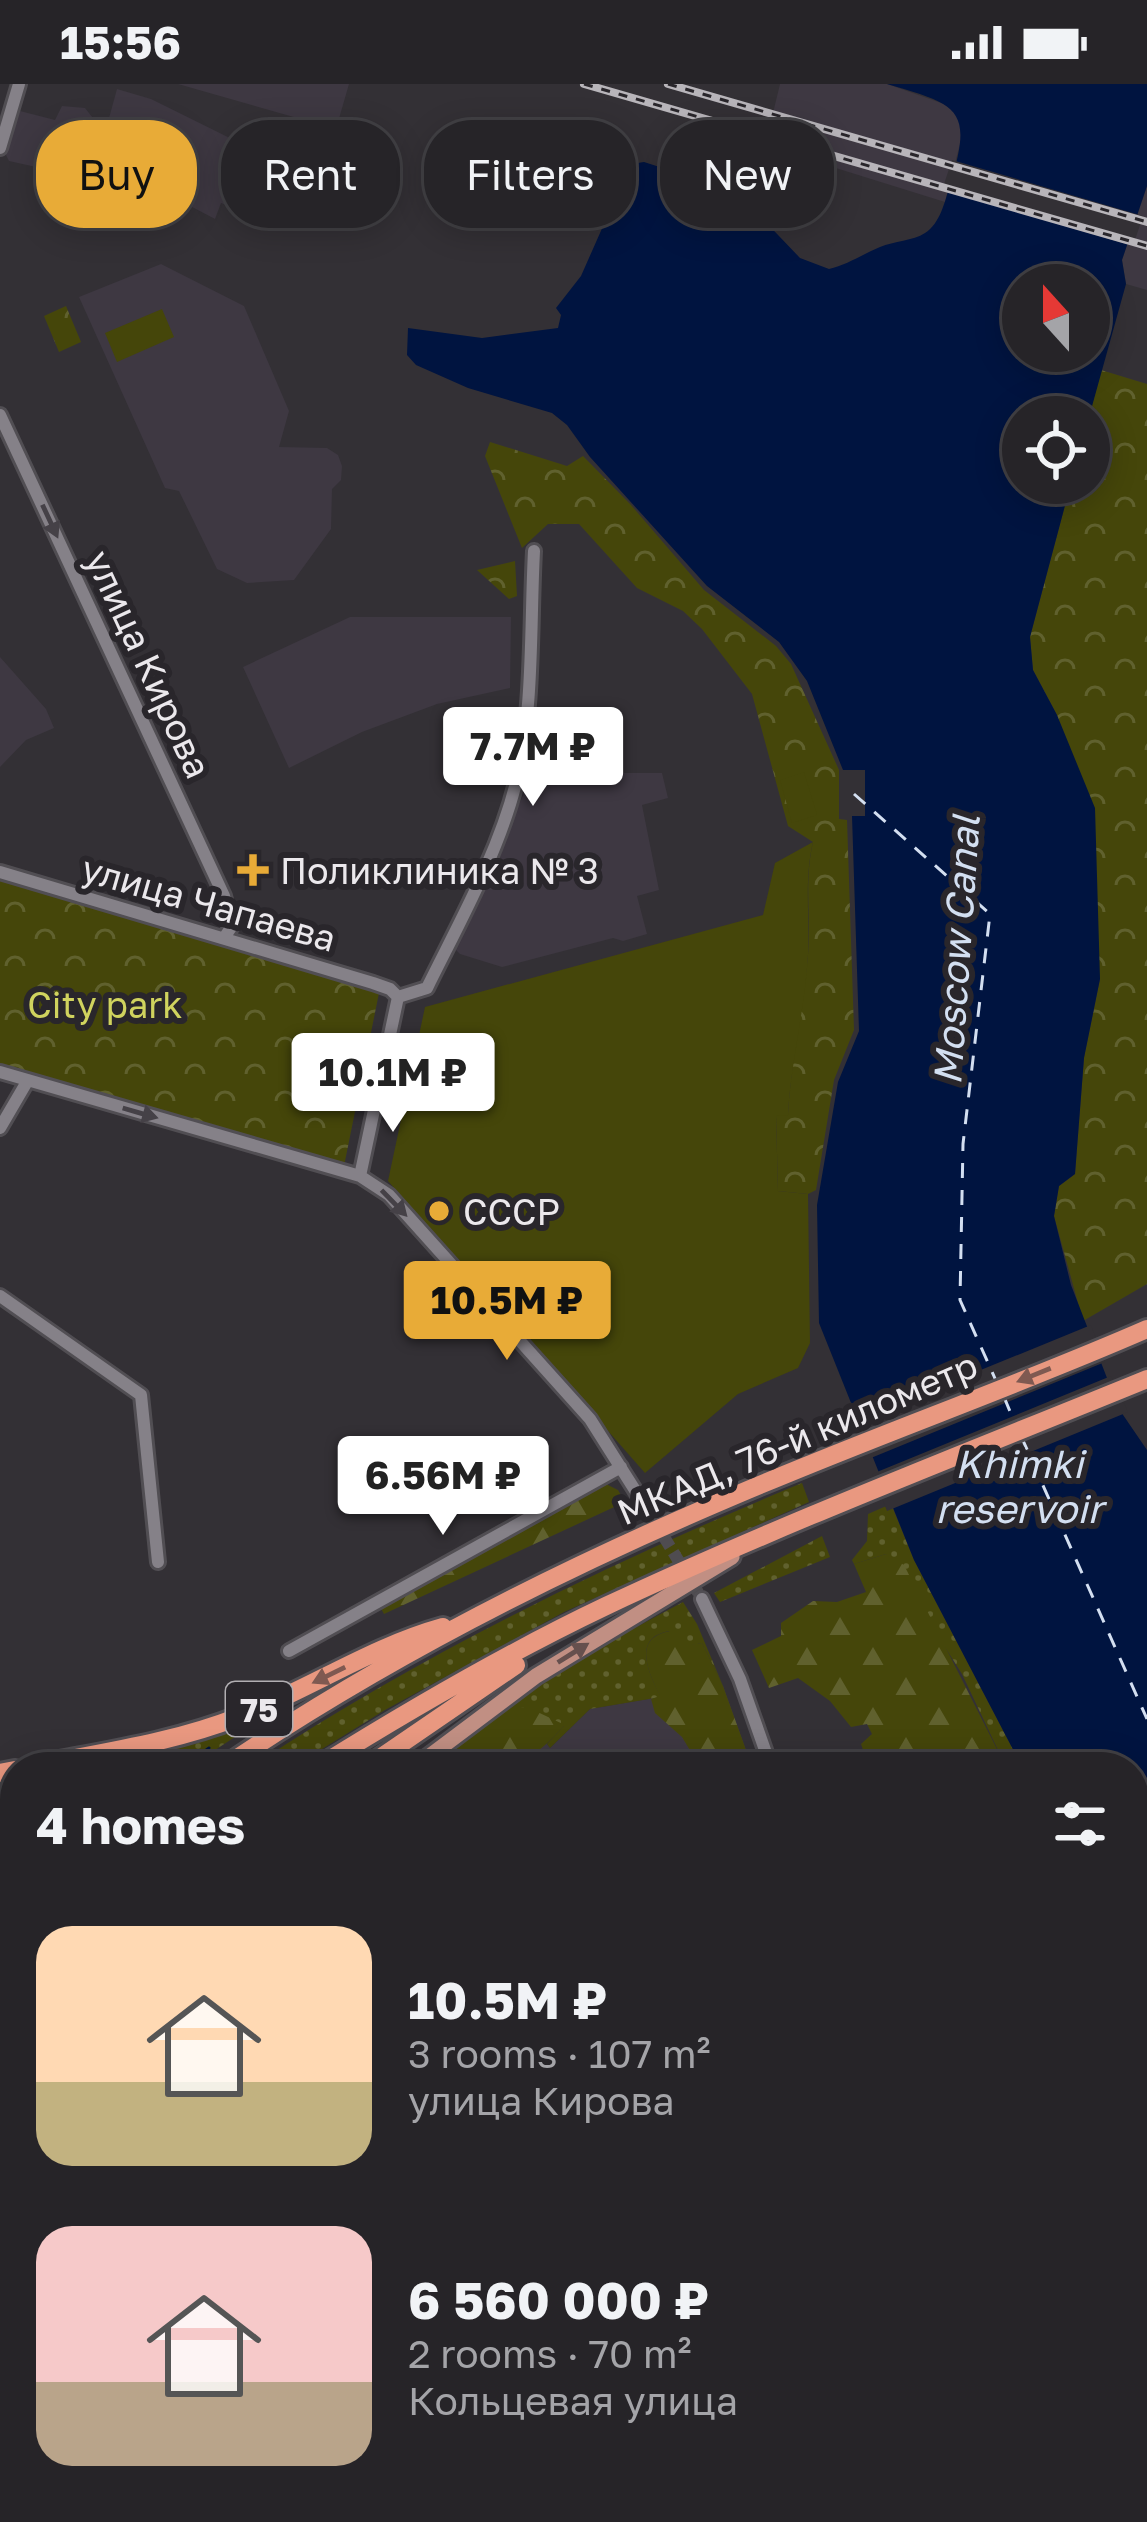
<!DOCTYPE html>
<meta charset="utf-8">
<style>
body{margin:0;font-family:"Golos Text",sans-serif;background:#323034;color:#f1f3f6;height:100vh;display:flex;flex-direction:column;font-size:45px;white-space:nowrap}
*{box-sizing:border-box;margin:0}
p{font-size:39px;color:#a4a4a8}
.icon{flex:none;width:66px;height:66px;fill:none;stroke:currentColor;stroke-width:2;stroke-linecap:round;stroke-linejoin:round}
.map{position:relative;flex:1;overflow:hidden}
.drawer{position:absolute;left:0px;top:1668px;width:1149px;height:771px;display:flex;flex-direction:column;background:#262428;border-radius:48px 48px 0 0;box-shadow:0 6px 30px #0003,0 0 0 3px #424145}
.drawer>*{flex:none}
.hud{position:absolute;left:36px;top:36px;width:1077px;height:108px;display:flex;gap:24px}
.needle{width:78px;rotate:339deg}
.tools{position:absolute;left:1002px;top:180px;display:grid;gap:24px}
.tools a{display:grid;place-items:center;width:108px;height:108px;border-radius:50%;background:#262428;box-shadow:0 6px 30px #0003,0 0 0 3px #424145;font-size:60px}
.price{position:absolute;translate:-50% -102px;padding:0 27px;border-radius:12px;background:#fff;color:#222;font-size:39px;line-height:78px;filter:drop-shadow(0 3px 6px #0008)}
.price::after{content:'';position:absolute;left:50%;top:72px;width:36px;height:27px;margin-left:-18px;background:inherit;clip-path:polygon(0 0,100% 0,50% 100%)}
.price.on{background:#e8ab37;color:#111}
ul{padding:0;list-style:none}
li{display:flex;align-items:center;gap:36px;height:300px;padding:0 36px}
li span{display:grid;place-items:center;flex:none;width:336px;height:240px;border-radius:36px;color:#555}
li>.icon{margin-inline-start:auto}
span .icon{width:144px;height:144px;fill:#fffc;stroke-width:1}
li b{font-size:51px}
h2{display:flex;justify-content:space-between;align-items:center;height:144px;padding:0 36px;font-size:51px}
.chip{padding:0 42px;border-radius:48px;background:#262428;box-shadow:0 6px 30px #0003,0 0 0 3px #424145;font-size:42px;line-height:108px}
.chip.on{background:#e8ab37;color:#111}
.status{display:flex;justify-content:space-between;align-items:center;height:84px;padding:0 60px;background:#262428;direction:ltr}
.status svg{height:33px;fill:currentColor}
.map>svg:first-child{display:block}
.built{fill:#3e3842}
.grass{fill:url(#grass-dots)}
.forest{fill:url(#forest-firs)}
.park{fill:url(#park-crowns)}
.pitch{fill:#45460a}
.water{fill:#001440;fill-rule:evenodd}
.pier{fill:#333035}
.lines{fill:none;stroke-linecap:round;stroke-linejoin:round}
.stream{stroke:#001440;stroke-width:3}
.ferry{stroke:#d3dff1;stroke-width:3;stroke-dasharray:15 12;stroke-linecap:butt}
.minor-tunnel{stroke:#4f4c50;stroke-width:12;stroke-dasharray:12 6;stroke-linecap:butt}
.minor-casing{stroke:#514e53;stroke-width:18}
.major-casing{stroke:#514e53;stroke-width:21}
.highway-casing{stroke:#514e53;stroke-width:24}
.minor{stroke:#858188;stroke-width:12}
.major{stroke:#c18f83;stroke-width:15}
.highway{stroke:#e99880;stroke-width:18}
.rail-casing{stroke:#b8b5ba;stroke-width:8}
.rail{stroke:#29262b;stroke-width:3;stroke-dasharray:9;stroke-linecap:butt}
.major-bridge-casing{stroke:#514e53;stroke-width:21;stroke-linecap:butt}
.highway-bridge-casing{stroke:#514e53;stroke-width:24;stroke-linecap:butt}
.major-bridge{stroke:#c18f83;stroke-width:15}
.highway-bridge{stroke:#e99880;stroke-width:18}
.oneway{fill:#454147}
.oneway2{fill:#7f5951}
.oneway3{fill:#66504e}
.poi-dot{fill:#e8ab37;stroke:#29262b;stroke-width:4.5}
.labels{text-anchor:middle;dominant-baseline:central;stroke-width:12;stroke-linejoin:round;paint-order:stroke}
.shield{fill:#29262b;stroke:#b1aeb2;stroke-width:3}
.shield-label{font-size:33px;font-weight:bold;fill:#ebe8ec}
.street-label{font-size:36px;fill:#ebe8ec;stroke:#29262b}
.poi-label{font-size:36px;fill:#ebe8ec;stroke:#29262b;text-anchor:start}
.park-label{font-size:36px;fill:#d0d35e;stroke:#29262b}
.water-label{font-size:39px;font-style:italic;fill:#d3dff1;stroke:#29262b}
</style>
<div class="status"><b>15:56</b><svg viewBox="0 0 49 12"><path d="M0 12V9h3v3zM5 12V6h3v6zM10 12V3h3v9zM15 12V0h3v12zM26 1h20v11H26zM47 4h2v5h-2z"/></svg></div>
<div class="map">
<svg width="1147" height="2438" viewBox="0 0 1147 2438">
<defs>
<pattern id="grass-dots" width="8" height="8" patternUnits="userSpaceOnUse" patternTransform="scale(3)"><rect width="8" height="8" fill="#45460a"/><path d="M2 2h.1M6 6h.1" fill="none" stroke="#60612e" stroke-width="1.8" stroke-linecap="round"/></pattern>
<pattern id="forest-firs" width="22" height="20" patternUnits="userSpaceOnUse" patternTransform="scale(3)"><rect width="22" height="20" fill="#45460a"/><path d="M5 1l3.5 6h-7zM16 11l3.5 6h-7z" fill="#60612e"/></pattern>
<pattern id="park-crowns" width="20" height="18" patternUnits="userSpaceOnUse" patternTransform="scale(3)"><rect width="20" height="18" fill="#45460a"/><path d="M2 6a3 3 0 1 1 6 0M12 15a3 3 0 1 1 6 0" fill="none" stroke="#60612e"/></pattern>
</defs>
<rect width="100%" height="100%" fill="#333035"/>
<!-- built -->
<path class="built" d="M178,0H349L336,45Z
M780,0H887L947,21L959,33L963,48L945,118L765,62Z
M117,5L151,15L250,64L232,123L221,119L215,135L175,114L9,77L6,71L20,27L55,36L62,22L85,24L100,43L106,45Z
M1147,102V206L1126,200L1122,176Z
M161,180L244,222L289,327L279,363L327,364L338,371L342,382L341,396L332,405L331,445L294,496L247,499L217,485L179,407L165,404L79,213Z
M350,533H511L510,604L437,620L362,648L289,684L243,583Z
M0,573L46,625L54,644L26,656L0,683Z
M610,689H662L668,714L642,721L659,806L637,812L647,850L623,857L613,854L502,883L460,870L454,864L530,696Z
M723,1602L752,1683H425L516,1619L550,1664L590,1625Z
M15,2185V2378H0V2186Z
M530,2424H631L650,2438H522Z"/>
<!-- grass -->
<path class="grass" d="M802,1399L809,1418L564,1528L385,1626L293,1683H251C422,1569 612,1478 802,1399Z
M891,1420L914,1476L1018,1675L1019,1683H1006L962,1590L886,1470L854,1480L852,1476L867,1457L868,1430Z
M822,1452L830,1473L720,1518L714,1509Z
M683,1518L697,1540L723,1602L702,1559L682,1563L669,1547C632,1554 648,1588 661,1613L590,1625L550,1664L547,1660L564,1642L512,1622L575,1576Z
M278,1625L189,1683H72L223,1648Z
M15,2002V2098L0,2107V2012L9,2016Z
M1135,2014L1142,2017L1141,2065L1147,2068V2088L1134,2092Z
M1147,2125V2200L1134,2196V2126Z
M1147,2221V2370L1143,2379L1146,2390L1135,2394L1134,2226Z
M0,2378H15V2424H136L137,2433L151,2438H0Z
M185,2424H418L388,2438H182L187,2430Z
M478,2424H530L522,2438H480Z
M799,2424H1079L1080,2430L1073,2438H853Z"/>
<!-- forest -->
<path class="forest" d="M606,1400L618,1406L625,1418L384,1530L379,1521Z
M886,1470L904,1481L1006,1683H869L861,1660L872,1650L867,1640L851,1643L830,1617L798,1594L769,1604L752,1566L781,1552V1539L813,1517L837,1518L866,1508L854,1480Z
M670,1547L682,1562L702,1559L723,1602L750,1677L743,1683H700L682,1653L655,1629L651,1615L660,1612C648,1587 632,1554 670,1547Z
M512,1622L529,1624L565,1641C531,1678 518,1683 469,1683L455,1664Z
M1134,1917L1147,1939V2068L1141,2065L1142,2018L1134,2015Z
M1147,2370V2438H1073L1080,2431L1079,2424H1134V2394L1145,2390L1142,2379Z"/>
<!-- park -->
<path class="park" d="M66,222L81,258L59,268L44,232Z
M1101,286L1147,300V1200L1083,1237L1054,1132L1059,1102L1075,1090L1084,974L1100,895L1057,631L1033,586L1030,553L1071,399H1089V333Z
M490,358L567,382L583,372L631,421L704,506L776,562L791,580L839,686V735L847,736L854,946L834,996L816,1106L808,1110L778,1107L776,1031L788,1030C791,976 803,924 808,871C811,832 804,797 813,758L788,742L752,610L702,545L683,527L637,504L579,440H548L522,464L485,372Z
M515,477L517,512L509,515L477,486Z
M0,797L379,909L344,1082L0,982Z"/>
<!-- pitch -->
<path class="pitch" d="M162,225L174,253L117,278L105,249Z
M804,688L817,731L792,739L780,696Z
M813,758C804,796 810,832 808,871C805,925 791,977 788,1031L776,1032L778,1107L808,1110L810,1259L798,1284L738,1310L645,1389L388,1097L425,923L763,831L775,779Z"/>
<!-- water -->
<path class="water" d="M887,0H1147V102L1122,176L1126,200L1089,333H1023V399H1071L1030,553L1033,586L1057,631L1095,724L1100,895L1084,974L1075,1090L1059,1102L1054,1132L1071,1201L1119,1325L1147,1366V1939L1134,1917V1683H1019L1018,1675L914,1476L819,1239L817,1121L838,998L859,947L852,732H843V686L807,597L779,558L707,502L590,373L567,341L552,329L468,304L416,281L407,271L408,244L482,254L558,244L561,231L556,224L581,192L604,140C594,116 593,105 607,84L644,78L737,108L800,174L829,185C847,181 863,170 880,163C894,157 913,157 925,149C940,140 945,117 950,101C974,24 958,21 887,0ZM1023,201H1089V267H1023Z
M136,2424H185L187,2430L182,2438H151L137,2432Z"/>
<!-- pier -->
<path class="pier" d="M952,76L1143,132L1133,162L942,106Z
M843,686H865V732H843Z
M1091,1241L1105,1278L866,1376L851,1339Z
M1111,1292L1128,1328L887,1427L872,1390Z"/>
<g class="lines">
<!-- stream -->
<path class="stream" d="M183,1683L209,1664
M0,1807L2,1776
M0,2101L15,2090
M0,2138L15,2137"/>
<!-- ferry -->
<path class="ferry" d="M854,710L990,830L963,1060L960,1216L997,1299
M1004,1313L1014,1337
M1021,1352L1147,1635"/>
<!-- minor-tunnel -->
<path class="minor-tunnel" d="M645,1422L702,1515"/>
<defs>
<path id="minor" d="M0,64L19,0
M0,331L224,812L232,842L224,854
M0,788L373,899L390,905L398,913
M398,913L427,904C459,839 498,770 516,699C534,625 530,543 534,467
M0,988L360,1092L389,1111L590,1335L645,1422
M0,1044L28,996
M360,1092L398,913
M0,1212L141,1311L158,1478
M702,1515L740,1595L771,1683
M289,1567L621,1383
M753,2424L798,2435
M413,2438L441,2424"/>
<path id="major" d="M415,1683L536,1592L732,1473
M0,1746L15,1781
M0,1839L15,1798
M0,2151L15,2149
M661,2424L681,2438
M718,2424L738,2438"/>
<path id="highway" d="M29,1683C98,1669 172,1659 238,1633C308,1606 371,1563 443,1543
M224,1683C377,1579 545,1493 715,1420C857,1358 1005,1307 1147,1245
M318,1683C411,1625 507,1569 606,1522C783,1439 966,1369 1147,1295
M367,1683L516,1581
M0,1689L15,1686
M0,1859L15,1846
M0,1962L15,1972
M0,2060L15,2049
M0,2113L15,2104"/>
</defs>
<!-- minor casing -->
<use href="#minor" class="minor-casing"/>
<!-- major casing -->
<use href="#major" class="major-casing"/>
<!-- highway casing -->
<use href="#highway" class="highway-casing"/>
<!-- minor -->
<use href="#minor" class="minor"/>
<!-- major -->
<use href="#major" class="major"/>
<!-- highway -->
<use href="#highway" class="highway"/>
<defs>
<path id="rail" d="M584,0L1147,162
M668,0L1147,138"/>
</defs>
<!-- rail casing -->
<use href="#rail" class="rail-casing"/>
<!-- rail -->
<use href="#rail" class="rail"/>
<defs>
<path id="major-bridge" d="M0,1765L15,1777
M788,2424L809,2438"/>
<path id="highway-bridge" d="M0,1916L15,1927"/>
</defs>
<!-- major-bridge casing -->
<use href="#major-bridge" class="major-bridge-casing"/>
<!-- highway-bridge casing -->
<use href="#highway-bridge" class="highway-bridge-casing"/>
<!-- major-bridge -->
<use href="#major-bridge" class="major-bridge"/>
<!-- highway-bridge -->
<use href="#highway-bridge" class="highway-bridge"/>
</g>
<!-- one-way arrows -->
<defs><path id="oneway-solid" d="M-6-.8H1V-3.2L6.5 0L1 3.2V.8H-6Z" transform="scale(3)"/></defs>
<g class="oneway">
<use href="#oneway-solid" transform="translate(50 437) rotate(65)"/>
<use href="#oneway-solid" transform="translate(140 1029) rotate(16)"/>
<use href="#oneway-solid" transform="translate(394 1119) rotate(46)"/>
</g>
<g class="oneway2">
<use href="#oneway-solid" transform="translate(1034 1291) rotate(158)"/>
<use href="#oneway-solid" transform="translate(329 1591) rotate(154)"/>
</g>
<use class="oneway3" href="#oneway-solid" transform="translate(573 1569) rotate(-32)"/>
<!-- markers -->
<g class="poi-dot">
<path d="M247 768h12v12h12v12h-12v12h-12v-12h-12v-12h12z"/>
<circle cx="439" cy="1127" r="12"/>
</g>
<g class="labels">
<!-- shield labels -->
<rect class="shield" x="226" y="1598" width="66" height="54" rx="9"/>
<g class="shield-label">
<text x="259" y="1625">75</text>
</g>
<!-- street labels -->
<g class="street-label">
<text transform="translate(149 580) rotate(65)">улица Кирова</text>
<text transform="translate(209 819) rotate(16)">улица Чапаева</text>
<text transform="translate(797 1354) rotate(-23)">МКАД, 76-й километр</text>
</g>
<!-- poi labels -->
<g class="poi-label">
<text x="280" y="786">Поликлиника № 3</text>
<text x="463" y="1127">СССР</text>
</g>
<!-- park labels -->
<g class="park-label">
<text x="105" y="920">City park</text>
</g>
<!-- water labels -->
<g class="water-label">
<text transform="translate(956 866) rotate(-86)">Moscow Canal</text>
<text x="1019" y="1379">Khimki<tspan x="1019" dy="45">reservoir</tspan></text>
</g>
</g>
</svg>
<div class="tools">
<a><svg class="needle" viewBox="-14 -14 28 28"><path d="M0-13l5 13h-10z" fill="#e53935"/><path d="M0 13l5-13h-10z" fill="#a4a4a8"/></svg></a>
<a><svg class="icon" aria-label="locate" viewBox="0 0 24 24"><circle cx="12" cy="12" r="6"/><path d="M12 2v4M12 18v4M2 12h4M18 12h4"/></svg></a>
</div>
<b class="price" style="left:533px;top:725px">7.7M ₽</b>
<b class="price" style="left:393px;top:1051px">10.1M ₽</b>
<b class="price on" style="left:507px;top:1279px">10.5M ₽</b>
<b class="price" style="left:443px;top:1454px">6.56M ₽</b>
<div class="hud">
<a class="chip on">Buy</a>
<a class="chip">Rent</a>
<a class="chip">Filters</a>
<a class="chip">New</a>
</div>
<section class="drawer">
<h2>4 homes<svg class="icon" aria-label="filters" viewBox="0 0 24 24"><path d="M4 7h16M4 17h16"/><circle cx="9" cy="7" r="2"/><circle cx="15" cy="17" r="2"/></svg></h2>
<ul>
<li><span style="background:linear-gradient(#ffd9b3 65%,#c2b280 0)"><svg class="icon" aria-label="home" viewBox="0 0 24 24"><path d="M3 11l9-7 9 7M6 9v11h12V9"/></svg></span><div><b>10.5M ₽</b><p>3 rooms · 107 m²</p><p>улица Кирова</p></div></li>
<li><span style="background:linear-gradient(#f6c9c9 65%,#b9a48a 0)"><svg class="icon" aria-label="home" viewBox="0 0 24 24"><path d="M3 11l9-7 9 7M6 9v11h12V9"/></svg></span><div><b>6 560 000 ₽</b><p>2 rooms · 70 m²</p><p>Кольцевая улица</p></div></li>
</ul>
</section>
</div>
